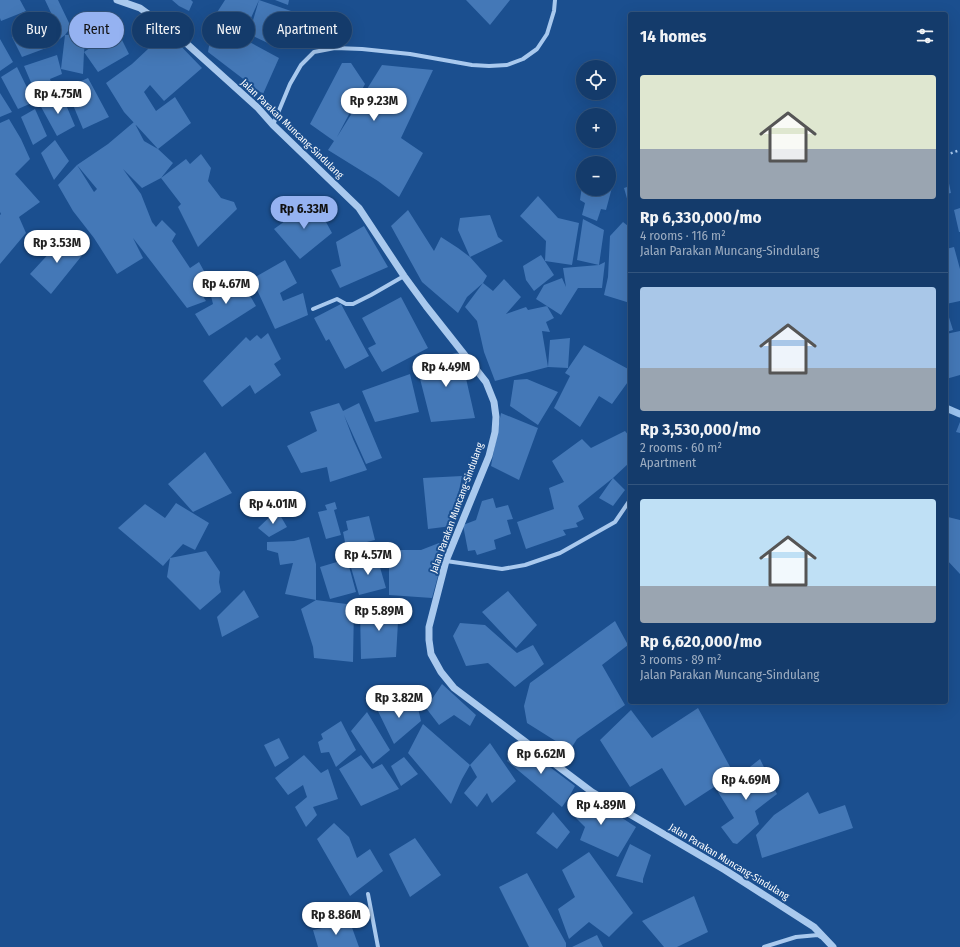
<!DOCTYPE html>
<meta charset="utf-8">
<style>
body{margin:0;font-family:"Fira Sans Condensed",sans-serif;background:#1d4271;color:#f1f3f6;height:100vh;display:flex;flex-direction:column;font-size:15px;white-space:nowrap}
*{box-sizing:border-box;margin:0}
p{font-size:13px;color:#9dadc1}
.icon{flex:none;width:22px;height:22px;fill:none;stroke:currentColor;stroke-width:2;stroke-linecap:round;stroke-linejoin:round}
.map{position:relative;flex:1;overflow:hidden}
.details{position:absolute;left:628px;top:12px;width:320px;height:692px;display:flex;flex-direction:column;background:#143b6b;border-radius:4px;box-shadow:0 4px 16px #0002,0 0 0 1px #33557e}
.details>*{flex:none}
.hud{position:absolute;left:12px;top:12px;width:380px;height:36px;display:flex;gap:8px}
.tools{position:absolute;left:576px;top:60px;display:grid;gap:8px}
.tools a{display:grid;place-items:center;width:40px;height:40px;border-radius:50%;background:#143b6b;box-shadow:0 4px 16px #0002,0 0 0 1px #33557e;font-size:20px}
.price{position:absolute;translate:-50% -34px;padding:0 9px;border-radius:14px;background:#fff;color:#222;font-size:13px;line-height:26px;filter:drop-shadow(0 1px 2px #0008)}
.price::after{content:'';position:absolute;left:50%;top:24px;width:12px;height:9px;margin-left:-6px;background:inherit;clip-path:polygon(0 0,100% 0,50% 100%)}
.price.active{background:#95b2f1;color:#111}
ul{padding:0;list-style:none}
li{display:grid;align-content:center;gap:8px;height:212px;padding:0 12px}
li+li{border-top:1px solid #33557e}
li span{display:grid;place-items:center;height:124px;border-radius:4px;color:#555}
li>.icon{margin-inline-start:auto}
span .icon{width:72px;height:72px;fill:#fffc;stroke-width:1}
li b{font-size:17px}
h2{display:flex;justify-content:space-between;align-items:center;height:48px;padding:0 12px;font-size:17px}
.chip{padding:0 14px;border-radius:18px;background:#143b6b;box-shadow:0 4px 16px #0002,0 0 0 1px #33557e;font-size:14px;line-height:36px}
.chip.active{background:#95b2f1;color:#111}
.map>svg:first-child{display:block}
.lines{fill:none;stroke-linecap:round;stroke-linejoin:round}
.stream{stroke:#9cc4f0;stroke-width:7}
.building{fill:#4478b7}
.path{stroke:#a9c9ee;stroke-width:2.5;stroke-dasharray:2 3;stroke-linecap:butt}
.minor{stroke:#a9c9ee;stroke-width:4}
.tertiary{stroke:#a9c9ee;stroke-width:7}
.labels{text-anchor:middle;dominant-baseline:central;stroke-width:4;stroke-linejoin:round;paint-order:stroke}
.street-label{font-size:10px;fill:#fff;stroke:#1b4f8f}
</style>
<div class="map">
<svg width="960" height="947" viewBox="0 0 960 947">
<rect width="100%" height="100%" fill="#1b4f8f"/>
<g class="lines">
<!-- stream -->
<path class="stream" d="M946,408L960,414"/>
</g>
<!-- building -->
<path class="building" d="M0,0H20L26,11L1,21L0,18Z
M45,0H58L71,27L65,35L49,47L22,57L12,37L41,21L53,17Z
M172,0H191L193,2L189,11L179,6Z
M225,0H259L291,11L274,46L249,34L259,0L242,38L279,58L263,94L208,52L214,17Z
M275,0H289L288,5Z
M466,0H510L490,25Z
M117,30L129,54L98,72L84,52L83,74L61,69L65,35L86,34L84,52Z
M164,34L169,39L173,38L202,68L164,101L150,85L144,92L156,111L175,97L191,123L158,149L124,112L106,83L132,64Z
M0,39L13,62L0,71Z
M57,55L62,74L50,79L54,90L38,99L24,66Z
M342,63H351L365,84L337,137L382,65L433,70L401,138L423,153L399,197L378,181L328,150L334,141L310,124Z
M17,67L34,102L18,109L1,77Z
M88,78L109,117L83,129L66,88Z
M0,93L12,112L0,117Z
M61,93L75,126L57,136L40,105Z
M35,109L47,136L33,145L21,117Z
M9,119L21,139L30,159L15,174L40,202L19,217L26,233L0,264V215L1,214L0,212V123Z
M134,122L144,141L158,149L173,163L161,178L142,188L123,169L141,194L152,222L156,227L162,220L176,234L172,241L190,268L199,262L209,280L197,287L206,301L187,308L133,238L143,258L117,274L94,238L73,211L58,185L77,165L94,192L97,189L77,165L108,144Z
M55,140L69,161L54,180L41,153Z
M201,154L211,168L208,181L221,198L234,202L237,209L198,247L178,207L181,204L161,178L186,159L190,164Z
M946,169L951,193L946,194Z
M609,178L614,180L606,210L601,209L597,221L582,215L585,203L580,200L582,186H583V189H609Z
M630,186V202H628L624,188Z
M538,196L558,218L579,223L572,265L545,261L546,241L520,216Z
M314,200L332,233L300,259L274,229Z
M960,208V232H959L954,210Z
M408,210L434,251L441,237L458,248L470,257L487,276L483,283L467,297L458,313L422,282L391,226Z
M490,215L498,237L503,241L470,257L458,230L460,218Z
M583,219L604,230L599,265L605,262L602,288H578L561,315L536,299L544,285L562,278L566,287L563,268L599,265L577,260Z
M623,222L628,226L630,225V303L604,295L608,277L610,236Z
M364,226L388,267L340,288L331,270L341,266L336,242Z
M66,235L84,253L51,294L30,274Z
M954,247L960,269V301L946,304V249Z
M541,255L554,275L534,291L526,280L523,266Z
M285,260L297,283L280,293L283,301L303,293L308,315L275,329L252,279Z
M238,275L256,306L209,336L195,314L213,304L209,288Z
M504,279L521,297L506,314L526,307L528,310L547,306L554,318L546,322L550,332L542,331L548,367L550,340L570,338L568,368L548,367L495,381L484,352L477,321L465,307L483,283L493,291Z
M401,297L428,348L382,372L368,348L376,344L362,318Z
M341,304L369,356L345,369L329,339L326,341L314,318Z
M947,311L953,330L946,332V312Z
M960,331V375L946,379V334Z
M268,333L281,359L274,364L281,375L255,394L250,385L222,407L203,381L246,337L250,341L257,335L261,339Z
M584,345L630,370V379L612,404L599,396L580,427L554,408L570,376L565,373Z
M460,352L475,418L431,422L416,363Z
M410,374L419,412L375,422L362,391Z
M527,379L558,392L538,425L510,406L514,380Z
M339,403L343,411L359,403L382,458L366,464L344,415L353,439L367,470L330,482L327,467L301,473L287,446L317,431L310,412Z
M501,413L538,428L519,480L491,466Z
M960,422V433L956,432Z
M625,431L630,437V462L613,478L625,490L613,506L599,498L613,478L578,506L584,519L576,523L578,527L563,530L566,535L526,549L517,522L554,509L549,488L564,482L552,461L582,439L591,448Z
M205,452L232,493L193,512L168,484Z
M462,476L452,526L428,529L423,478Z
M493,498L496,508L508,505L513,519L507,520L511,534L494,540L496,549L477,555L475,550L468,551L463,525L476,520L482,501Z
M335,502L337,509L334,510L341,535L326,539L318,512L327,510L325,505Z
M176,503L209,523L195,550L183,544L170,558L206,551L220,572L219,582L221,592L200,610L167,577L170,558L163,566L118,528L145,504L165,518Z
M277,510L287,527L269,537L258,528Z
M369,516L375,540L346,547L343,532L348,530L346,521Z
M948,517L960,520V574L946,559V521Z
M309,537L316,564V600L354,605L353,662L314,658L313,647L301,609L316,600L285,594L293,563L280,565L278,553L267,550V542L294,541Z
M439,543L446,546L432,598L389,595V550H421Z
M377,557L386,588L359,595L350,564Z
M347,559L356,592L330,599L320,567Z
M244,590L259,617L222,637L217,617Z
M508,591L537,625L516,648L482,612Z
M399,604L396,657L361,659L360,609Z
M615,621L628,645L602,665L625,705L577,739L570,750L527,723L524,706L530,683Z
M460,623L485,625L517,653L533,645L544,664L515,687L488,663L466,666L453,636Z
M442,684L476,715L470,726L454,715L439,725L426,708Z
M417,704L421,721L394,744L375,705Z
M698,708L734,774L685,806L662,768L630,787L600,740L631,710L652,738Z
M367,712L390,750L373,764L351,731Z
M341,721L356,750L336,767L329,752L321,753L318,742L323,739L321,734Z
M423,724L470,765L462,779L451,804L408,753Z
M279,738L289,758L275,767L264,745Z
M490,743L516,781L492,803L487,793L477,807L464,793L477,777L470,765Z
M518,743L575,786L569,797L562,807L507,761Z
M304,755L321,773L328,769L338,799L313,807L317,815L306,827L295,807L307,797L303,785L288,795L275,778Z
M361,755L372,769L382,764L399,789L361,806L339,769Z
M404,757L418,774L401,786L391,766Z
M760,759L777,794L755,811L759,824L737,844L733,843L721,827L734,818L718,792Z
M582,792L636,827L618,857L580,840L585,827L568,810Z
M808,792L819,814L845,805L853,828L762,858L756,835L774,815Z
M553,812L570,832L557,849L536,833Z
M334,823L349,837L357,858L370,849L383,871L350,896L317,839Z
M415,838L441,875L410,897L389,854Z
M630,844L651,855L643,879V883L616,876Z
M589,852L633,913L609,937L589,922L569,939L558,909L575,897L562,870Z
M527,873L566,943V947H529L499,887Z
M694,896L708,932L677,947H664L642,921Z
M350,922L359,947H318L313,930Z
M597,935L603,947H572Z"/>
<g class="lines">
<!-- path -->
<path class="path" d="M946,155L960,150"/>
<!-- minor -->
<path class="minor" d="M273,125L290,84L301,65L314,52L335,48L362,49L410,54L472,65L489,66L507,65L523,59L537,49L547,34L554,11L555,0
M313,309L337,299L346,304H353L371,295L404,276
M446,561L502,569L525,565L560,553L615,522L630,500
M368,894L378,947
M764,947L796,937L818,935L821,937"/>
<!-- tertiary -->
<path class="tertiary" d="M117,0L140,8L176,34L258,108L273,125L359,208L404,276L426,306L486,382L494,402L496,417L495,432L489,456L446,561L429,627V640L431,654L441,672L454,688L592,792L725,870L814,927L833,947"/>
</g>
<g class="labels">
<!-- street labels -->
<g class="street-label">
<text transform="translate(292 129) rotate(44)">Jalan Parakan Muncang-Sindulang</text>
<text transform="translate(457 508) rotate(-70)">Jalan Parakan Muncang-Sindulang</text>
<text transform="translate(729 862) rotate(31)">Jalan Parakan Muncang-Sindulang</text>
</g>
</g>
</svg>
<div class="tools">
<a><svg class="icon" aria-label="locate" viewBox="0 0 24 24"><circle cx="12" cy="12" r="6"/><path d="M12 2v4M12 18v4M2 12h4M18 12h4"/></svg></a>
<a>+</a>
<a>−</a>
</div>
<b class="price" style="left:58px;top:115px">Rp 4.75M</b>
<b class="price" style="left:374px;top:122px">Rp 9.23M</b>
<b class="price active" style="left:304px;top:230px">Rp 6.33M</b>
<b class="price" style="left:57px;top:264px">Rp 3.53M</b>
<b class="price" style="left:226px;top:305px">Rp 4.67M</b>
<b class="price" style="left:446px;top:388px">Rp 4.49M</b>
<b class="price" style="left:273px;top:525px">Rp 4.01M</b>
<b class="price" style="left:368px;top:576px">Rp 4.57M</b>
<b class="price" style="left:379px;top:632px">Rp 5.89M</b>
<b class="price" style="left:399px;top:719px">Rp 3.82M</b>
<b class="price" style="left:541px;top:775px">Rp 6.62M</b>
<b class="price" style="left:746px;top:801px">Rp 4.69M</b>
<b class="price" style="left:601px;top:826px">Rp 4.89M</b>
<b class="price" style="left:336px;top:936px">Rp 8.86M</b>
<div class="hud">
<a class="chip">Buy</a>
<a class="chip active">Rent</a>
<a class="chip">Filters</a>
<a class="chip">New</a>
<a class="chip">Apartment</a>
</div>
<section class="details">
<h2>14 homes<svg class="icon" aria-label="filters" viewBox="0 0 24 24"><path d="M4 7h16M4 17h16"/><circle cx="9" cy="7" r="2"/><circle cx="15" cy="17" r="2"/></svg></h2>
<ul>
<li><span style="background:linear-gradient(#dfe7d0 60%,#9aa5b1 0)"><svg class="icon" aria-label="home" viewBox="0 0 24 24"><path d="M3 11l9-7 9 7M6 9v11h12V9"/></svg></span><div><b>Rp 6,330,000/mo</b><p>4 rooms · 116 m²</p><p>Jalan Parakan Muncang-Sindulang</p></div></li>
<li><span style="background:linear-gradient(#a9c7e8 65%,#9aa5b1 0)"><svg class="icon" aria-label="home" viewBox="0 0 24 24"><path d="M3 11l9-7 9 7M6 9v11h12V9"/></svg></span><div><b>Rp 3,530,000/mo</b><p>2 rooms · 60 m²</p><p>Apartment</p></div></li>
<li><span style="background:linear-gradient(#bfe0f5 70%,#9aa5b1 0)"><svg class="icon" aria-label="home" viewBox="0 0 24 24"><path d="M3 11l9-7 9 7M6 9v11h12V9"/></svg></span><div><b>Rp 6,620,000/mo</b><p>3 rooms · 89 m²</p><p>Jalan Parakan Muncang-Sindulang</p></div></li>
</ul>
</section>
</div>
